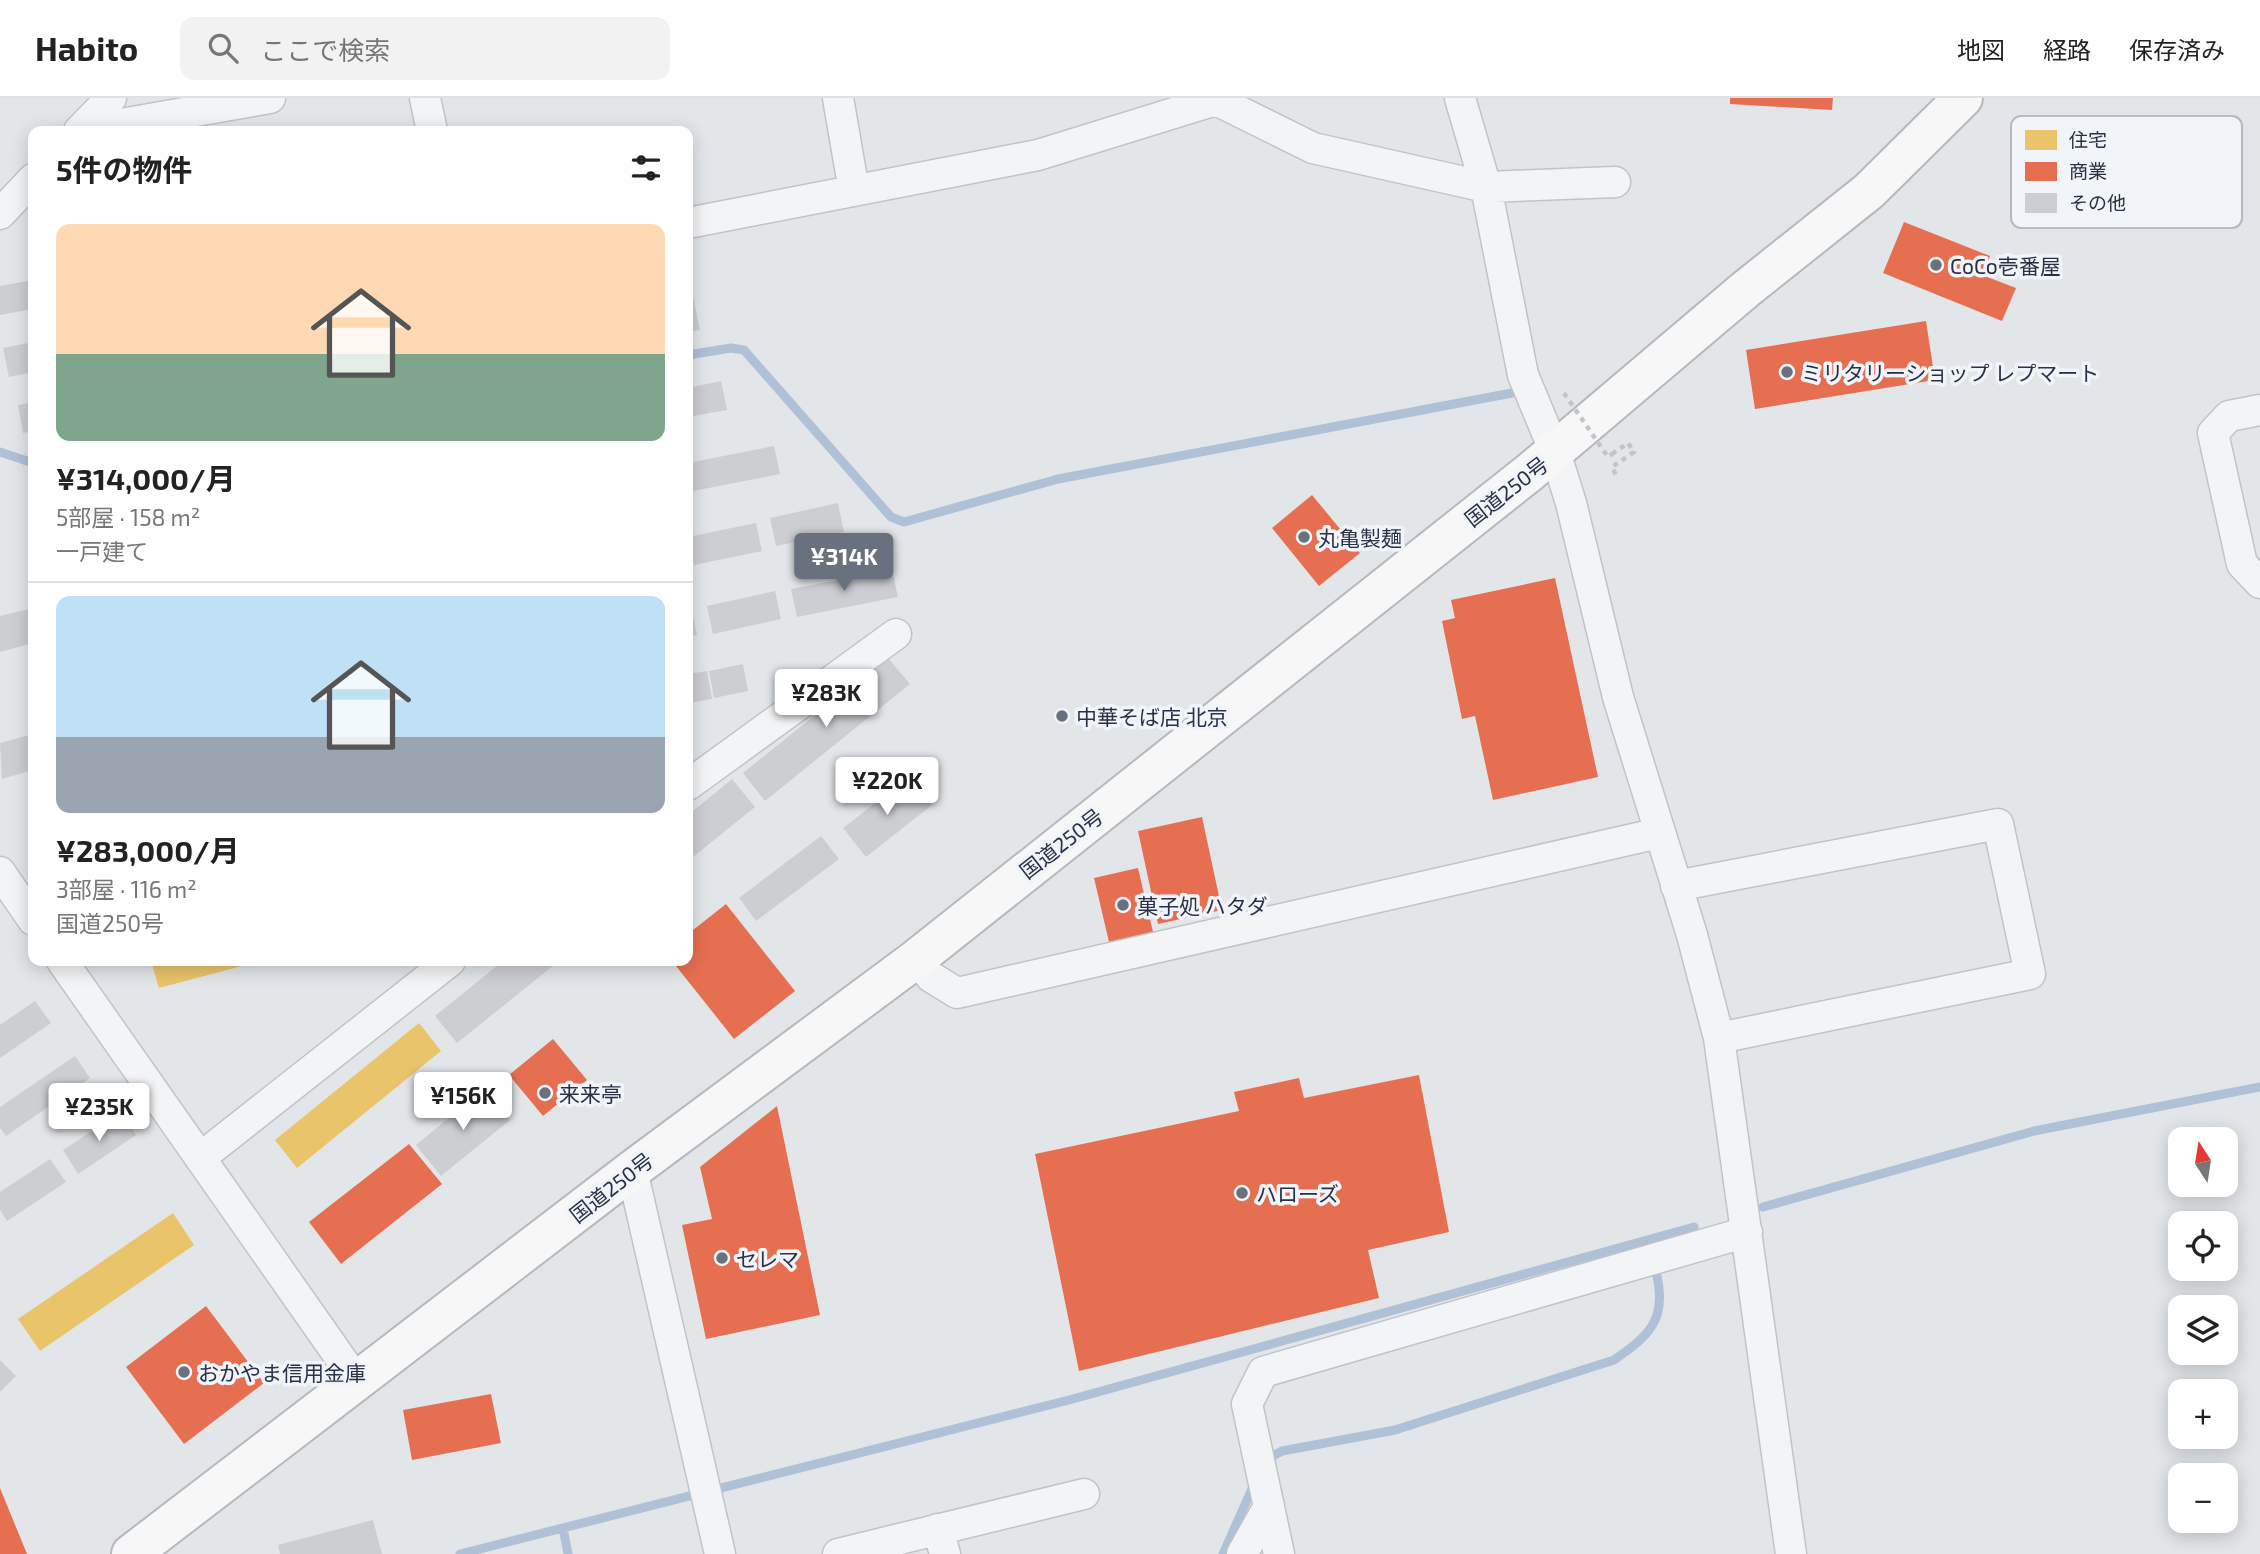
<!DOCTYPE html>
<html lang="ja">
<meta charset="utf-8">
<style>
body{margin:0;font-family:"Exo 2","Noto Sans JP",sans-serif;background:#f2f2f2;color:#222;height:100vh;display:flex;flex-direction:column;font-size:26px;white-space:nowrap}
*{box-sizing:border-box;margin:0}
p{font-size:23px;color:#767676}
.icon{flex:none;width:38px;height:38px;fill:none;stroke:currentColor;stroke-width:2;stroke-linecap:round;stroke-linejoin:round}
.map{position:relative;flex:1;overflow:hidden}
.details{position:absolute;left:28px;top:28px;width:665px;height:840px;display:flex;flex-direction:column;background:#fff;border-radius:14px;box-shadow:0 4px 18px #0003}
.details>*{flex:none}
.needle{width:46px;rotate:348deg}
.controls{position:absolute;left:2168px;top:1029px;display:grid;gap:14px}
.controls a{display:grid;place-items:center;width:70px;height:70px;border-radius:14px;background:#fff;box-shadow:0 4px 18px #0003;font-size:35px}
.price{position:absolute;translate:-50% -60px;padding:0 16px;border-radius:7px;background:#fff;color:#222;font-size:23px;line-height:46px;filter:drop-shadow(0 2px 4px #0008)}
.price::after{content:'';position:absolute;left:50%;top:42px;width:21px;height:16px;margin-left:-10px;background:inherit;clip-path:polygon(0 0,100% 0,50% 100%)}
.price.selected{background:#69707e;color:#fff}
ul{padding:0;list-style:none}
li{display:grid;align-content:center;gap:14px;height:371px;padding:0 28px}
li+li{border-top:2px solid #e0e0e0}
li span{display:grid;place-items:center;height:217px;border-radius:14px;color:#555}
li>.icon{margin-inline-start:auto}
span .icon{width:126px;height:126px;fill:#fffc;stroke-width:1}
li b{font-size:30px}
h2{display:flex;justify-content:space-between;align-items:center;height:84px;padding:0 28px;font-size:30px}
header{display:flex;align-items:center;gap:42px;box-sizing:border-box;height:98px;padding:0 35px;background:#fff;border-bottom:2px solid #e0e0e0}
header strong{font-size:33px}
nav{display:flex;gap:38px;margin-inline-start:auto;font-size:24px}
.search{width:490px;height:63px;background:#f2f2f2;display:flex;align-items:center;gap:18px;box-sizing:border-box;padding:0 24px;border-radius:14px;color:#767676;font-size:26px}
.map>svg:first-child{display:block}
.homes{fill:#e9c46a}
.shops{fill:#e76f51}
.lines{fill:none;stroke-linecap:round;stroke-linejoin:round}
.stream{stroke:#afc1d6;stroke-width:9}
.building{fill:#ccced2}
.minor-casing{stroke:#c1c4c7;stroke-width:33}
.highway-casing{stroke:#b5b9be;stroke-width:42}
.path{stroke:#c2c4c9;stroke-width:4.5;stroke-dasharray:5 5;stroke-linecap:butt}
.minor{stroke:#f3f4f6;stroke-width:30}
.highway{stroke:#f7f7f7;stroke-width:38}
.path-bridge{stroke:#c2c4c9;stroke-width:4.5;stroke-dasharray:5 5;stroke-linecap:butt}
.poi-dot{fill:#69707e;stroke:#f1f4f8;stroke-width:2.5}
.labels{text-anchor:middle;dominant-baseline:central;stroke-width:7;stroke-linejoin:round;paint-order:stroke}
.poi-label{font-size:21px;fill:#283145;stroke:#f1f4f8;text-anchor:start}
.street-label{font-size:21px;fill:#283145;stroke:#f1f4f8}
.key{fill:#f1f4f8;stroke:#b5bac2;stroke-width:2}
.key-label{font-size:19px;fill:#283145}
</style>
<header>
<strong>Habito</strong>
<div class="search"><svg class="icon" aria-label="search" viewBox="0 0 24 24"><circle cx="10" cy="10" r="6"/><path d="M15 15l6 6"/></svg>ここで検索</div>
<nav><a>地図</a><a>経路</a><a>保存済み</a></nav>
</header>
<div class="map">
<svg width="2260" height="1456" viewBox="0 0 2260 1456">
<rect width="100%" height="100%" fill="#e3e6e9"/>
<!-- homes -->
<path class="homes" d="M151,863H257V864L159,890Z
M419,925L441,953L297,1070L275,1042Z
M173,1115L194,1147L40,1253L18,1221Z"/>
<!-- shops -->
<path class="shops" d="M1730,0H1833L1832,12L1730,6Z
M1904,124L1990,158L1982,177L2016,190L2002,223L1883,175Z
M1926,223L1935,282L1755,311L1746,252Z
M1312,397L1360,455L1319,488L1272,430Z
M1555,480L1598,679L1493,702L1475,618L1462,621L1442,523L1455,520L1451,502Z
M1202,719L1222,812L1158,826L1138,733Z
M1138,770L1153,834L1109,844L1094,780Z
M726,806L795,893L734,941L672,863H688V836Z
M553,941L587,982L543,1018L509,977Z
M1419,977L1449,1134L1368,1152L1379,1200L1079,1273L1035,1056L1239,1013L1234,994L1299,980L1304,1000Z
M777,1008L820,1217L706,1241L682,1127L712,1121L700,1069Z
M409,1046L442,1086L341,1166L309,1124Z
M206,1208L264,1285L184,1346L126,1269Z
M491,1296L501,1345L412,1362L403,1312Z
M0,1390L27,1456H0Z"/>
<g class="lines">
<!-- stream -->
<path class="stream" d="M688,257L731,250L744,252L891,419L904,424L1058,381L1512,295
M0,354L33,365
M1763,1109L2034,1033L2260,989
M1266,1367L1271,1359L1282,1353L1395,1332L1614,1262C1648,1238 1667,1223 1657,1178
M563,1430L568,1456
M460,1456L1069,1302L1694,1129
M1223,1456L1255,1384"/>
</g>
<!-- building -->
<path class="building" d="M33,182V211L0,217V188Z
M688,189H691L700,232L688,234Z
M33,244V274L9,279L3,250Z
M721,283L727,312L688,319V290Z
M33,304V333L23,335L18,307Z
M774,348L780,376L688,394V365Z
M838,405L844,434L776,448L770,420Z
M756,425L762,453L694,467L688,439Z
M892,472L898,499L797,519L791,491Z
M775,493L781,521L713,536L707,508Z
M688,509H691L697,537L688,538Z
M33,510V545L0,554V518Z
M887,559L910,586L765,703L743,675Z
M743,566L748,593L714,600L709,573Z
M707,573L712,601L688,605V576Z
M33,636V672L2,681L0,645Z
M909,679L932,707L866,759L843,730Z
M732,681L755,709L688,763V717Z
M821,738L839,761L756,823L739,800Z
M503,863H559L457,945L435,918Z
M35,903L51,925L0,960V927Z
M75,958L90,980L6,1038L0,1030V1009Z
M485,990L510,1022L441,1078L416,1047Z
M121,1014L136,1037L78,1076L63,1052Z
M50,1061L66,1084L7,1123L0,1112V1094Z
M0,1262L16,1278L0,1294Z
M373,1422L382,1456H280L278,1447Z"/>
<g class="lines">
<defs>
<path id="minor" d="M425,0L432,33
M838,0L854,93
M1460,0L1486,89L1523,277L1555,354L1571,405L1618,599L1692,837L1719,940L1791,1456
M79,33L111,0
M81,33L270,0
M0,116L33,81
M688,125L1038,57L1216,2L1313,50L1486,89L1615,84
M2260,312L2229,318L2213,335L2242,466L2260,485
M688,687L896,536
M0,774L33,822
M1676,788L1998,726L2030,876L1719,940
M916,861L931,879L957,895L1659,735
M62,863L358,1285
M200,1060L450,863
M632,1072L720,1456
M938,1431L945,1456
M838,1456L1084,1396
M1242,1456L1269,1408
M1279,1456L1247,1306L1263,1274L1747,1134"/>
<path id="highway" d="M131,1456L632,1072L916,861L1530,374L1746,191L1869,93L1963,0"/>
</defs>
<!-- minor casing -->
<use href="#minor" class="minor-casing"/>
<!-- highway casing -->
<use href="#highway" class="highway-casing"/>
<!-- path -->
<path class="path" d="M1612,356L1628,345L1634,354L1612,369L1617,379"/>
<!-- minor -->
<use href="#minor" class="minor"/>
<!-- highway -->
<use href="#highway" class="highway"/>
<!-- path-bridge -->
<path class="path-bridge" d="M1564,295L1608,359L1612,356"/>
</g>
<!-- markers -->
<g class="poi-dot">
<circle cx="1936" cy="167" r="7"/>
<circle cx="1787" cy="274" r="7"/>
<circle cx="1304" cy="439" r="7"/>
<circle cx="1062" cy="618" r="7"/>
<circle cx="1123" cy="807" r="7"/>
<circle cx="545" cy="995" r="7"/>
<circle cx="1242" cy="1095" r="7"/>
<circle cx="722" cy="1160" r="7"/>
<circle cx="184" cy="1274" r="7"/>
</g>
<g class="labels">
<!-- poi labels -->
<g class="poi-label">
<text x="1950" y="167">CoCo壱番屋</text>
<text x="1801" y="274">ミリタリーショップ レプマート</text>
<text x="1318" y="439">丸亀製麺</text>
<text x="1076" y="618">中華そば店 北京</text>
<text x="1137" y="807">菓子処 ハタダ</text>
<text x="559" y="995">来来亭</text>
<text x="1256" y="1095">ハローズ</text>
<text x="736" y="1160">セレマ</text>
<text x="198" y="1274">おかやま信用金庫</text>
</g>
<!-- street labels -->
<g class="street-label">
<text transform="translate(1506 393) rotate(-38)">国道250号</text>
<text transform="translate(1061 745) rotate(-38)">国道250号</text>
<text transform="translate(611 1089) rotate(-38)">国道250号</text>
</g>
</g>
<!-- legend -->
<rect x="2011" y="18" width="231" height="112" rx="10" class="key"/>
<rect x="2025" y="32" width="32" height="20" fill="#e9c46a"/>
<rect x="2025" y="64" width="32" height="19" fill="#e76f51"/>
<rect x="2025" y="95" width="32" height="20" fill="#ccced2"/>
<g class="key-label">
<text x="2069" y="49">住宅</text>
<text x="2069" y="80">商業</text>
<text x="2069" y="112">その他</text>
</g>
</svg>
<div class="controls">
<a><svg class="needle" viewBox="-14 -14 28 28"><path d="M0-13l5 13h-10z" fill="#e53935"/><path d="M0 13l5-13h-10z" fill="#767676"/></svg></a>
<a><svg class="icon" aria-label="locate" viewBox="0 0 24 24"><circle cx="12" cy="12" r="6"/><path d="M12 2v4M12 18v4M2 12h4M18 12h4"/></svg></a>
<a><svg class="icon" aria-label="layers" viewBox="0 0 24 24"><path d="M12 4l9 5-9 5-9-5zM3 14l9 5 9-5"/></svg></a>
<a>+</a>
<a>−</a>
</div>
<b class="price selected" style="left:844px;top:495px">¥314K</b>
<b class="price" style="left:826px;top:631px">¥283K</b>
<b class="price" style="left:887px;top:719px">¥220K</b>
<b class="price" style="left:463px;top:1034px">¥156K</b>
<b class="price" style="left:99px;top:1045px">¥235K</b>
<section class="details">
<h2>5件の物件<svg class="icon" aria-label="filters" viewBox="0 0 24 24"><path d="M4 7h16M4 17h16"/><circle cx="9" cy="7" r="2"/><circle cx="15" cy="17" r="2"/></svg></h2>
<ul>
<li><span style="background:linear-gradient(#ffd9b3 60%,#7fa58c 0)"><svg class="icon" aria-label="home" viewBox="0 0 24 24"><path d="M3 11l9-7 9 7M6 9v11h12V9"/></svg></span><div><b>¥314,000/月</b><p>5部屋 · 158 m²</p><p>一戸建て</p></div></li>
<li><span style="background:linear-gradient(#bfe0f5 65%,#9aa5b1 0)"><svg class="icon" aria-label="home" viewBox="0 0 24 24"><path d="M3 11l9-7 9 7M6 9v11h12V9"/></svg></span><div><b>¥283,000/月</b><p>3部屋 · 116 m²</p><p>国道250号</p></div></li>
</ul>
</section>
</div>
